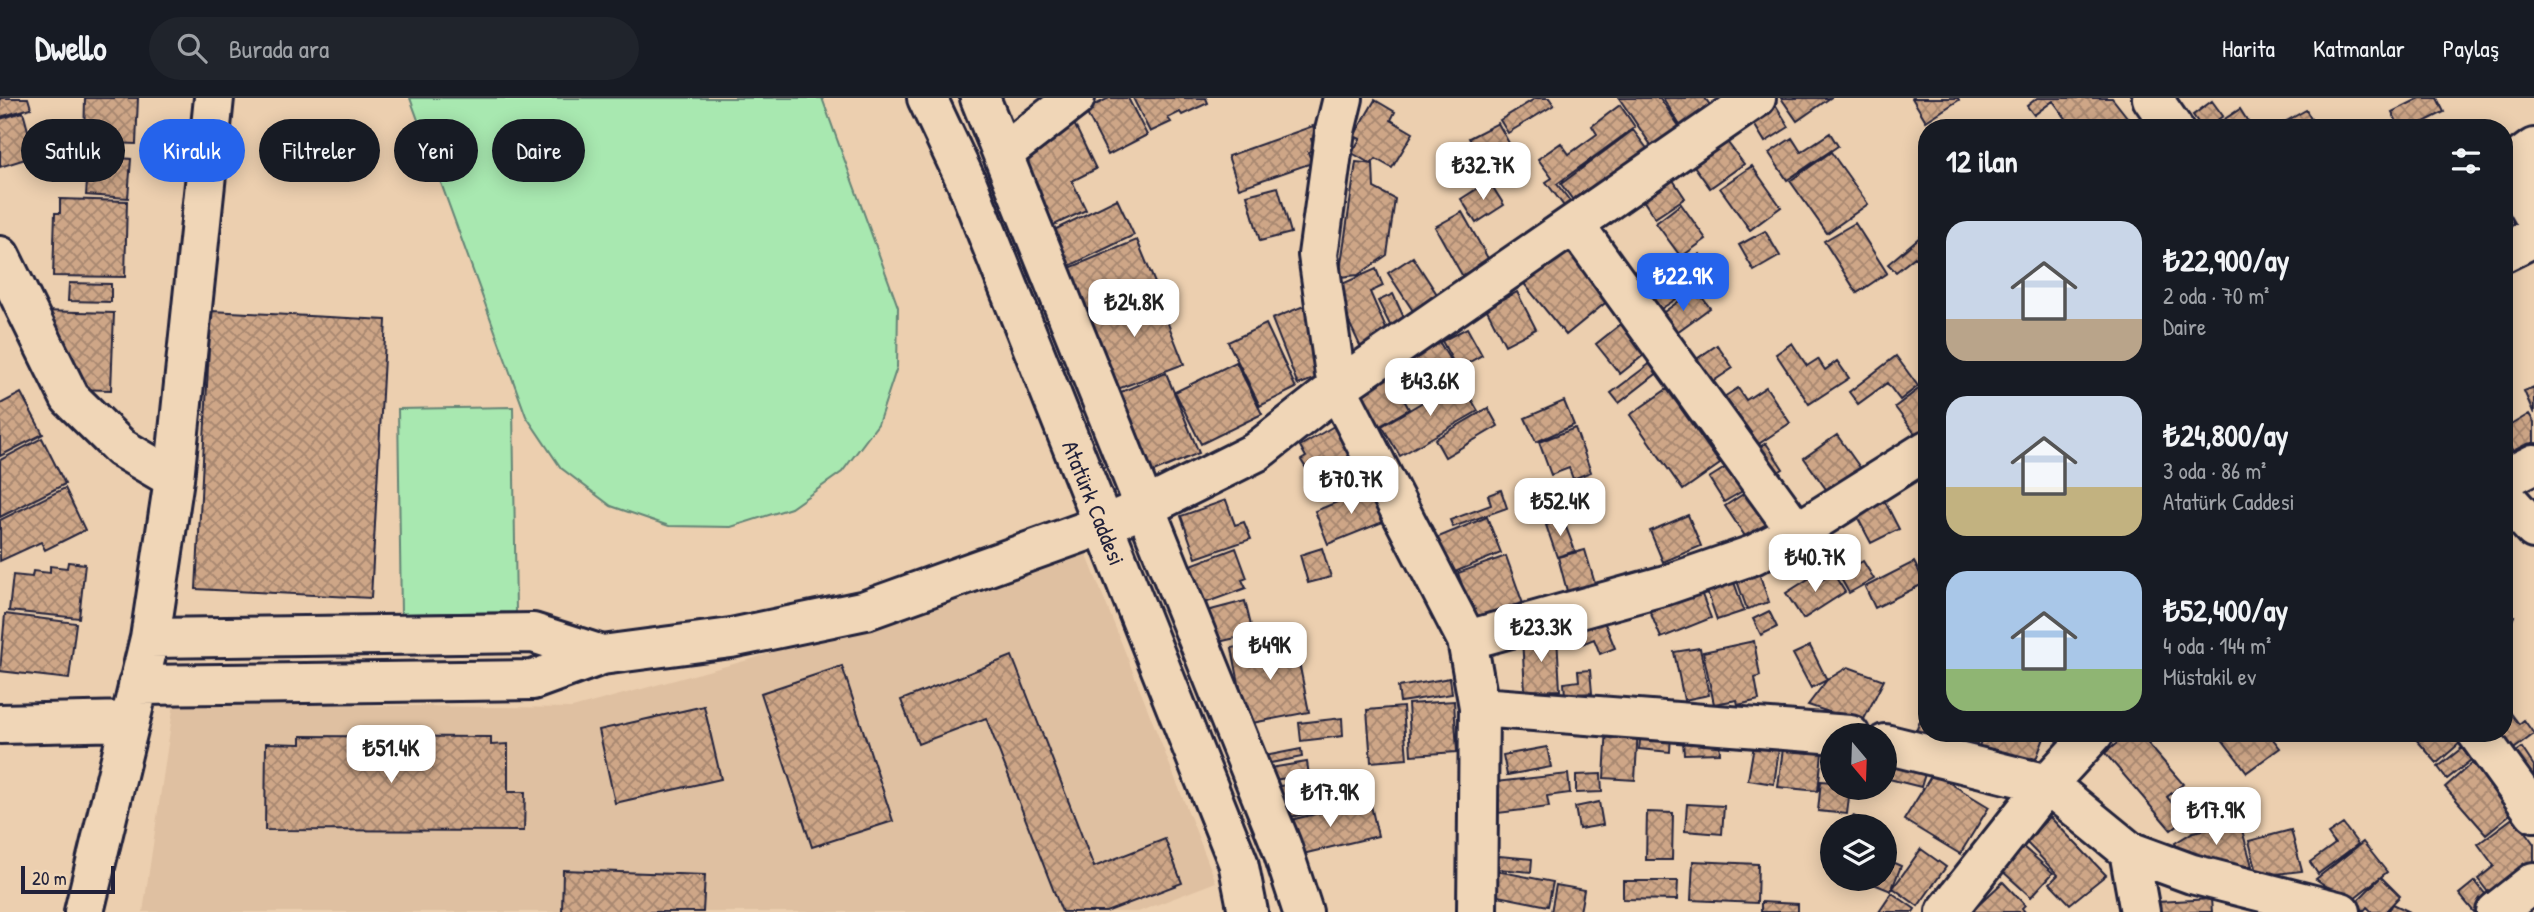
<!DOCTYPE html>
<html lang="tr">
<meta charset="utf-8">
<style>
body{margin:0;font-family:"Patrick Hand",sans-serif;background:#20242c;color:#f1f3f6;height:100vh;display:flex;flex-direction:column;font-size:26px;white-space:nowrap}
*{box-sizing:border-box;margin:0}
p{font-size:23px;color:#9ea1a6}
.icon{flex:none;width:38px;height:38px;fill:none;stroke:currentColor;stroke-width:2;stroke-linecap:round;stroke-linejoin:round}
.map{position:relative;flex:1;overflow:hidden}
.side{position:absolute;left:1918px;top:21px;width:595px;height:623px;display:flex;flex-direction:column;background:#171b24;border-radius:28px;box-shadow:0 4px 18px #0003}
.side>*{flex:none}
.guide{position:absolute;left:21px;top:21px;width:665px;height:63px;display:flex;gap:14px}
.needle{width:46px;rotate:161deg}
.buttons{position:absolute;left:1820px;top:625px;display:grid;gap:14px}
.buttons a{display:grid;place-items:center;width:77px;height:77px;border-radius:50%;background:#171b24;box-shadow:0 4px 18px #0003;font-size:35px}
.scale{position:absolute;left:21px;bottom:18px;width:94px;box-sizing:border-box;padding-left:7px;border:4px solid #22223b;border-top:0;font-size:19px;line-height:24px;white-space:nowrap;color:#22223b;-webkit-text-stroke:5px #f0d6b7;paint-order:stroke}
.price{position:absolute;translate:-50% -60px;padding:0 16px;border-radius:14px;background:#fff;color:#222;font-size:23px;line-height:46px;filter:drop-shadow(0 2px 4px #0008)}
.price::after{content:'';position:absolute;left:50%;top:42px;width:21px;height:16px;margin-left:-10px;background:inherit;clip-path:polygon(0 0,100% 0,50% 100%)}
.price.current{background:#2563eb;color:#fff}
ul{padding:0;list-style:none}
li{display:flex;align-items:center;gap:21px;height:175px;padding:0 28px}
li span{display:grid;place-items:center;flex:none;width:196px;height:140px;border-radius:21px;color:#555}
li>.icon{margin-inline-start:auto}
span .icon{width:84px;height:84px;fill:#fffc;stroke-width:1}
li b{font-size:30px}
h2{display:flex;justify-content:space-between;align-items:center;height:84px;padding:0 28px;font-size:30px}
.pill{padding:0 24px;border-radius:32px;background:#171b24;box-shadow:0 4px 18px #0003;font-size:24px;line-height:63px}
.pill.current{background:#2563eb;color:#fff}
header{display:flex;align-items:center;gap:42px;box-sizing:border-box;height:98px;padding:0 35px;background:#171b24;border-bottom:2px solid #363941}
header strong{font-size:33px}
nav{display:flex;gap:38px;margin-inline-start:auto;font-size:24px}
.search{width:490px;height:63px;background:#20242c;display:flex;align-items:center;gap:18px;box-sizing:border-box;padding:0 24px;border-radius:38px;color:#9ea1a6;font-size:26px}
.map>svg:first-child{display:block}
.built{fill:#dfc0a1}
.garden{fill:#a8e8b0;stroke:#658576;stroke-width:2}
.building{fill:url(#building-cross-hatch);stroke:#22223b;stroke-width:2}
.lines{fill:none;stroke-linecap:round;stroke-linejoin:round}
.minor-casing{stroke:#22223b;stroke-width:44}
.major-casing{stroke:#22223b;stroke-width:44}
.minor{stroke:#f0d6b7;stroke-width:38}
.major{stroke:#f0d6b7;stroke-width:38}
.labels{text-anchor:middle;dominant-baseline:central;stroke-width:7;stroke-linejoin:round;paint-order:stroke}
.street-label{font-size:23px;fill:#22223b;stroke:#f0d6b7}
</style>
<header>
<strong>Dwello</strong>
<div class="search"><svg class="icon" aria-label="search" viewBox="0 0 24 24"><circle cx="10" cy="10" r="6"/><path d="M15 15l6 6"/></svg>Burada ara</div>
<nav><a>Harita</a><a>Katmanlar</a><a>Paylaş</a></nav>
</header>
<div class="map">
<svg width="2534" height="814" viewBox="0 0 2534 814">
<defs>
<pattern id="building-cross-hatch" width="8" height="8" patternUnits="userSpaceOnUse" patternTransform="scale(1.75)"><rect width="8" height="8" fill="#cea687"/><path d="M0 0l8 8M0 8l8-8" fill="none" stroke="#a78770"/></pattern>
</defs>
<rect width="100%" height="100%" fill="#eccfaf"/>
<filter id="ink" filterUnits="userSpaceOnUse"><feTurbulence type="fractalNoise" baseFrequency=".0143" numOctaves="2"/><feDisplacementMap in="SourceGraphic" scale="14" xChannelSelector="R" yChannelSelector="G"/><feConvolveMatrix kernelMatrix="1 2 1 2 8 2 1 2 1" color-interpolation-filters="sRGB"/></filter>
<g filter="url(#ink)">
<!-- built -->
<path class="built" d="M1086,455L1216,784L1138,814H143L174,605L572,610L748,562Z"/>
<!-- garden -->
<path class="garden" d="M410,0H822L898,209L897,269L878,326L842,374L791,410L731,429L669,428L611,408L561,370L526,318Z
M513,309L516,514L401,516L398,311Z"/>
<!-- building -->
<path class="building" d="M0,0H28L31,10L0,19Z
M85,0H138L136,46L84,44Z
M1109,0H1128L1147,37L1108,57L1085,12Z
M1133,0H1206L1208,5L1182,17L1180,14L1168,20L1171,24L1150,34Z
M1536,0H1549L1554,7L1508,35L1500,22Z
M1619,0H1660L1681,31L1653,50Z
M1663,0H1705L1712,10L1681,29Z
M1781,0H1830L1797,23Z
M1912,0H1958L1959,2L1926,23Z
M2037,0H2112L2131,24L2124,30H2073L2053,3L2034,17L2027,8Z
M2420,0H2437L2444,14L2412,30H2400L2392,14Z
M1375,2L1395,14L1391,22L1413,35L1392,70L1376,61L1371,66L1352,55L1360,41L1354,38Z
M2212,3L2223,18L2206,30H2202L2193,17Z
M1775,6L1789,29L1765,44L1751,21Z
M1620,7L1635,29L1557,86L1573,107L1567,112L1546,84L1552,80L1538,61L1561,45L1569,56L1597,36L1592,28Z
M2240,11L2252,30H2211Z
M2306,12L2316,30H2279L2278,28Z
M1068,13L1096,71L1072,83L1086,112L1052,128L1017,54Z
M23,14L35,58L0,69V21Z
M1498,25L1515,56L1487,72L1469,40Z
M1313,28L1317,39L1311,41L1314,52L1308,54L1312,65L1239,90L1228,58Z
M1633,32L1649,53L1576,106L1561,86Z
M1830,35L1838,48L1787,82L1769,55L1792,40L1801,54Z
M1722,37L1744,66L1710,90L1689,61Z
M1831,54L1868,106L1827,135L1790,83Z
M89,57L131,61L128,100L86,97Z
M1356,64L1373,66L1374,90L1395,101L1387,157L1358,177L1339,179Z
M1752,68L1781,109L1750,132L1720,90Z
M1667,73L1685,100L1655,120L1637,93Z
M1489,83L1504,107L1476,125L1461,101Z
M1278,89L1291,135L1260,143L1247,97Z
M60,101L127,103L125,179L53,178L55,115H60Z
M1117,101L1134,137L1067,169L1050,134Z
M1681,106L1706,141L1681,159L1656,125Z
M1462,114L1494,171L1467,186L1435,129Z
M1855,125L1887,175L1857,195L1824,143Z
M1765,133L1780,158L1754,173L1739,147Z
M1927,133V173L1915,159L1896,174L1888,166Z
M1137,142L1155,185L1084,214L1067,171Z
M1565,147L1610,201L1566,237L1521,182Z
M1700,156L1714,177L1653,216L1639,195Z
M1413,159L1442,204L1417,219L1388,175Z
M1376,171L1383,188L1370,194L1391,242L1363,254L1333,190Z
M69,185L111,186V204L68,203Z
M1150,191L1156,205L1159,203L1184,266L1115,292L1085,216Z
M1696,191L1710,210L1670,239L1657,219Z
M1517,194L1536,231L1505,247L1486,210Z
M1393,196L1406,224L1392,231L1378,203Z
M1306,207L1324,277L1298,287L1272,221Z
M41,213L114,215L111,292L70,291Z
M211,213L386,222L371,500L196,491Z
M1626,222L1650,252L1620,276L1596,246Z
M1266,226L1296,290L1260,308L1228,244Z
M1467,230L1482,257L1457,271L1442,243Z
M1440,245L1450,262L1419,281L1408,263Z
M1792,245L1807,268L1818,261L1825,272L1837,263L1849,280L1809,306L1776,256Z
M1717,247L1733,270L1703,290L1688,267Z
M1896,258L1918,288L1900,302L1887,285L1858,306L1849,294Z
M1236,264L1262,316L1201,346L1175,294Z
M1652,264L1660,273L1619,305L1611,295Z
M1388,273L1409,311L1380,328L1359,290Z
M1440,274L1447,286L1429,297L1422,284Z
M1166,275L1199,355L1149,376L1116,296Z
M1460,282L1478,313L1400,358L1382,328Z
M1766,289L1790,325L1748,353L1716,304L1738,290L1746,302Z
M2534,289V316L2524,293Z
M1920,290L1927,300V342L1922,345L1895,309Z
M1667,291L1720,366L1683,392L1630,317Z
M21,295L43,336L0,358V306Z
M1564,303L1574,327L1536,344L1525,320Z
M1488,310L1498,328L1445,359L1435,341Z
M2529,316L2534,324V347L2516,358L2504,339V331Z
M1334,328L1361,375L1322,397L1301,362L1306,359L1300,348Z
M1575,330L1591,374L1573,381L1569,370L1551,377L1539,344Z
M1837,337L1866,378L1833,401L1804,360Z
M42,340L65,386L0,419V362Z
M1766,345L1783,371L1765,382L1749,356Z
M1736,363L1751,388L1724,404L1709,380Z
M1374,389L1388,422L1328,446L1315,413Z
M65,390L85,432L45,452L41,444L0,463V422Z
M1751,391L1776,430L1751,447L1725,408Z
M1501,392L1507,410L1453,429L1450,422L1491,407L1488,397Z
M1880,394L1899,431L1871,445L1852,409Z
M1226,402L1235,427L1244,424L1251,441L1196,460L1181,418Z
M1688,417L1701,448L1663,464L1650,433Z
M1487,419L1501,455L1450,476L1436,440Z
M1563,421L1575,453L1557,459L1546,427Z
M1236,450L1247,480L1242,482L1246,490L1197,508L1183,470Z
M1322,450L1331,479L1308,485L1300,457Z
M1585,452L1596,489L1568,497L1558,459Z
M1506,458L1523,506L1474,523L1458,475Z
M1863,463L1874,481L1849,495L1839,477Z
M68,464L85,466L79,520L9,513L13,477L32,479L33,473L50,475V468L67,470Z
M1914,464L1925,485L1875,510L1865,489Z
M1758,472L1769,504L1747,511L1736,480Z
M1833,475L1845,494L1803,521L1786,495L1813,478L1817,485Z
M1733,481L1744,513L1717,522L1706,490Z
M1699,489L1711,520L1661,540L1648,509Z
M1245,503L1253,536L1214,545L1207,513Z
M1769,513L1777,529L1761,537L1753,521Z
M2504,514L2514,518L2504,541Z
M5,516L76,525L69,581L0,573Z
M1603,521L1615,550L1600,556L1594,541L1582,546L1577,532Z
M1557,538L1560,592L1525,593L1522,540Z
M1754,543L1760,578L1755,580L1759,602L1738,607L1737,602L1714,606L1703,554Z
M1259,544L1260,550L1295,544L1309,614L1247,626L1232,550Z
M1810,548L1827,582L1811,590L1793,556Z
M1700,550L1709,597L1684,602L1674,554Z
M1012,558L1094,769L1165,741L1182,785L1106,814H1062L986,620L918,646L901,602Z
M842,568L893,723L812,749L761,595Z
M1848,569L1884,582L1862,625L1808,607L1827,582Z
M1590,572L1592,595L1565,597L1564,585L1579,583L1578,573Z
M1450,580L1452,596L1400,604L1398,589Z
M1454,603L1457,654L1411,657L1408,606Z
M704,608L721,681L615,705L599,632Z
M1403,609L1407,661L1371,664L1367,612Z
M1925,610L1927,635H1946L1941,647L1915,636Z
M2510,614L2519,626L2524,622L2534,636L2499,662L2482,635H2504V618Z
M1342,620L1343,638L1301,643L1299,625Z
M1607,629L1638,630L1635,682L1604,680Z
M1641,634L1671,636L1670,654L1639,651Z
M1961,635H1981L1972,659L1954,653Z
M1984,635H2029L2044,640L2036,661L2032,660L2025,678L1975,659Z
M2129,635H2139L2183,686L2167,699L2185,721L2171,732L2105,655Z
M2217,635H2268L2280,650L2247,674Z
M2421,635H2452L2460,645L2437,665L2415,640Z
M301,638L491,639V647L508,646V694H525L524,733L265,732L266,645L301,646Z
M1719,642L1720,655L1684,656L1683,644Z
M1754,647L1779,651L1774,686L1748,682Z
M1547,649L1551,669L1507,677L1503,657Z
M1783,650L1822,655L1818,693L1778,689Z
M2462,650L2471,662L2447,681L2438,669Z
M2522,650L2534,668V704L2501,665Z
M1301,651L1302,659L1260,667L1259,659Z
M1307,664L1309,677L1266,683L1264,671Z
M2472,665L2514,713L2486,736L2445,689Z
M1893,667L1925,676L1921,689L1889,681Z
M1933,675L1989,709L1960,756L1904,722Z
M1568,676L1570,695L1547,698L1549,709L1498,715L1496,684Z
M1601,676L1602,694L1576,695V677Z
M1311,682L1318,713L1276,722L1270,690Z
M1821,683L1832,684V690H1850L1847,716L1818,713Z
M1370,703L1378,738L1290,759L1282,724Z
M1599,704L1603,727L1579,731L1575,709Z
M1687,706L1724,708L1722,736L1685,733Z
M1647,714L1673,715L1672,762H1646Z
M1853,718L1879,728H1849Z
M2050,719L2106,777L2070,806L2050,785L2058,777L2025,743Z
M2514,719L2534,746V771L2494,802L2478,781L2494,768L2478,746Z
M2240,725L2252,768L2188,767L2175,745L2193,734Z
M2343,726L2358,746L2318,776L2310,764L2335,746L2328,736Z
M2291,732L2302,773L2258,778L2249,743Z
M2363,744L2387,774L2349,804L2316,781Z
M2022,748L2053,775L2031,799L2001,772Z
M1921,751L1946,769L1918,808L1893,790Z
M1499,758L1532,761L1531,774L1498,771Z
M1885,761L1901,768L1891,793L1861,781L1885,780Z
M1693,763L1758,766L1757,805L1691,802Z
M563,772L705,777L703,814H562Z
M1497,773L1553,784L1548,808L1493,797Z
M2381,779L2400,798L2385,814H2372L2367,809L2364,813L2356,804Z
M1623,783H1678L1677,802L1623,801Z
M2475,783L2493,806L2483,814H2474L2459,796Z
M2003,784L2025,807L2022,810L2025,814H1971Z
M1556,787L1584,792L1580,814H1551Z
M1892,795L1915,811L1913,814H1879Z
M2211,801L2212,814H2158L2157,804Z
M1761,804L1798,806V814H1761Z
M2393,806L2410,814H2388Z"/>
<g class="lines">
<defs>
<path id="minor" d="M1343,0L1335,33L1318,157L1337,290L1467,542L1479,609L1477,814
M2152,0L2173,30
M2534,50L2519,61L2514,82L2534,118
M1004,55L1075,0
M1574,126L1797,434
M2504,154L2534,139
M0,158L70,300L121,350L174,381
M2504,381L2534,366
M2504,398L2534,431
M150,540L533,535L602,557
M1467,542L1666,487L1753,457L1797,434L1927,352
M138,587L533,582L602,557L731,540L866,512L1103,427L1146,409L1256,354L1337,290L1756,0
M1479,609L1850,637
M0,626L129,623
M2477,635L2534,714
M1885,646L2047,686L2129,753L2192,776L2341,814
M2129,753L2140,814
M84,814L150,540L174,381L214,0
M1946,814L2047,686L2094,635
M2496,814L2534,784"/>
<g id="major">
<path id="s1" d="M927,0L967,85L1238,764L1248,814"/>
<path d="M980,0L1281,747L1303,814"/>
</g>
</defs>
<!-- minor casing -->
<use href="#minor" class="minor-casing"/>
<!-- major casing -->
<use href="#major" class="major-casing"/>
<!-- minor -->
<use href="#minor" class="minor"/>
<!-- major -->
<use href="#major" class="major"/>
</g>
</g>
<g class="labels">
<!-- street labels -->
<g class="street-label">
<text stroke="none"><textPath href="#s1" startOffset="438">Atatürk Caddesi</textPath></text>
</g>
</g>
</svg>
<div class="buttons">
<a><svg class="needle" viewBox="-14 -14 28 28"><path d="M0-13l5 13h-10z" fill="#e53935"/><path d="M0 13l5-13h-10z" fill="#9ea1a6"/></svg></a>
<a><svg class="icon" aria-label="layers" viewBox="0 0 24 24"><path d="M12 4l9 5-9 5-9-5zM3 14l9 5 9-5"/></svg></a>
</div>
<div class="scale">20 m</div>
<b class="price" style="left:1483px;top:104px">₺32.7K</b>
<b class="price current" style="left:1683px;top:215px">₺22.9K</b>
<b class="price" style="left:1134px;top:241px">₺24.8K</b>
<b class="price" style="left:1430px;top:320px">₺43.6K</b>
<b class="price" style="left:1351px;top:418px">₺70.7K</b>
<b class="price" style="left:1560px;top:440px">₺52.4K</b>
<b class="price" style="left:1815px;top:496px">₺40.7K</b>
<b class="price" style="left:1541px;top:566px">₺23.3K</b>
<b class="price" style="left:1270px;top:584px">₺49K</b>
<b class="price" style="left:391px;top:687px">₺51.4K</b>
<b class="price" style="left:1330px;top:731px">₺17.9K</b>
<b class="price" style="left:2216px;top:749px">₺17.9K</b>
<div class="guide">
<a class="pill">Satılık</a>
<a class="pill current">Kiralık</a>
<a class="pill">Filtreler</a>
<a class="pill">Yeni</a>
<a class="pill">Daire</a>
</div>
<section class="side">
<h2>12 ilan<svg class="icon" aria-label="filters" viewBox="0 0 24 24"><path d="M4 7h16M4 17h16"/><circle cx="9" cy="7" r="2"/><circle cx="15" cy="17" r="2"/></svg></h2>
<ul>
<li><span style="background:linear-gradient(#c9d6e8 70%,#b9a48a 0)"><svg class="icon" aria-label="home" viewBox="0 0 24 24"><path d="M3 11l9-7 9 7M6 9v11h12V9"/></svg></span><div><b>₺22,900/ay</b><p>2 oda · 70 m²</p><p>Daire</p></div></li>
<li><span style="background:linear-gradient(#c9d6e8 65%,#c2b280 0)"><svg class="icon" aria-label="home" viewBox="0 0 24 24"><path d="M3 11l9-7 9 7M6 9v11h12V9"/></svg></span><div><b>₺24,800/ay</b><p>3 oda · 86 m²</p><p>Atatürk Caddesi</p></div></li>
<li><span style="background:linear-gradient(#a9c7e8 70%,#8fb573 0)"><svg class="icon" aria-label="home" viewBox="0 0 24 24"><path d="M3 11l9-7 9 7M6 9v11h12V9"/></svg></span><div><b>₺52,400/ay</b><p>4 oda · 144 m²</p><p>Müstakil ev</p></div></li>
</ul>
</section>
</div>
